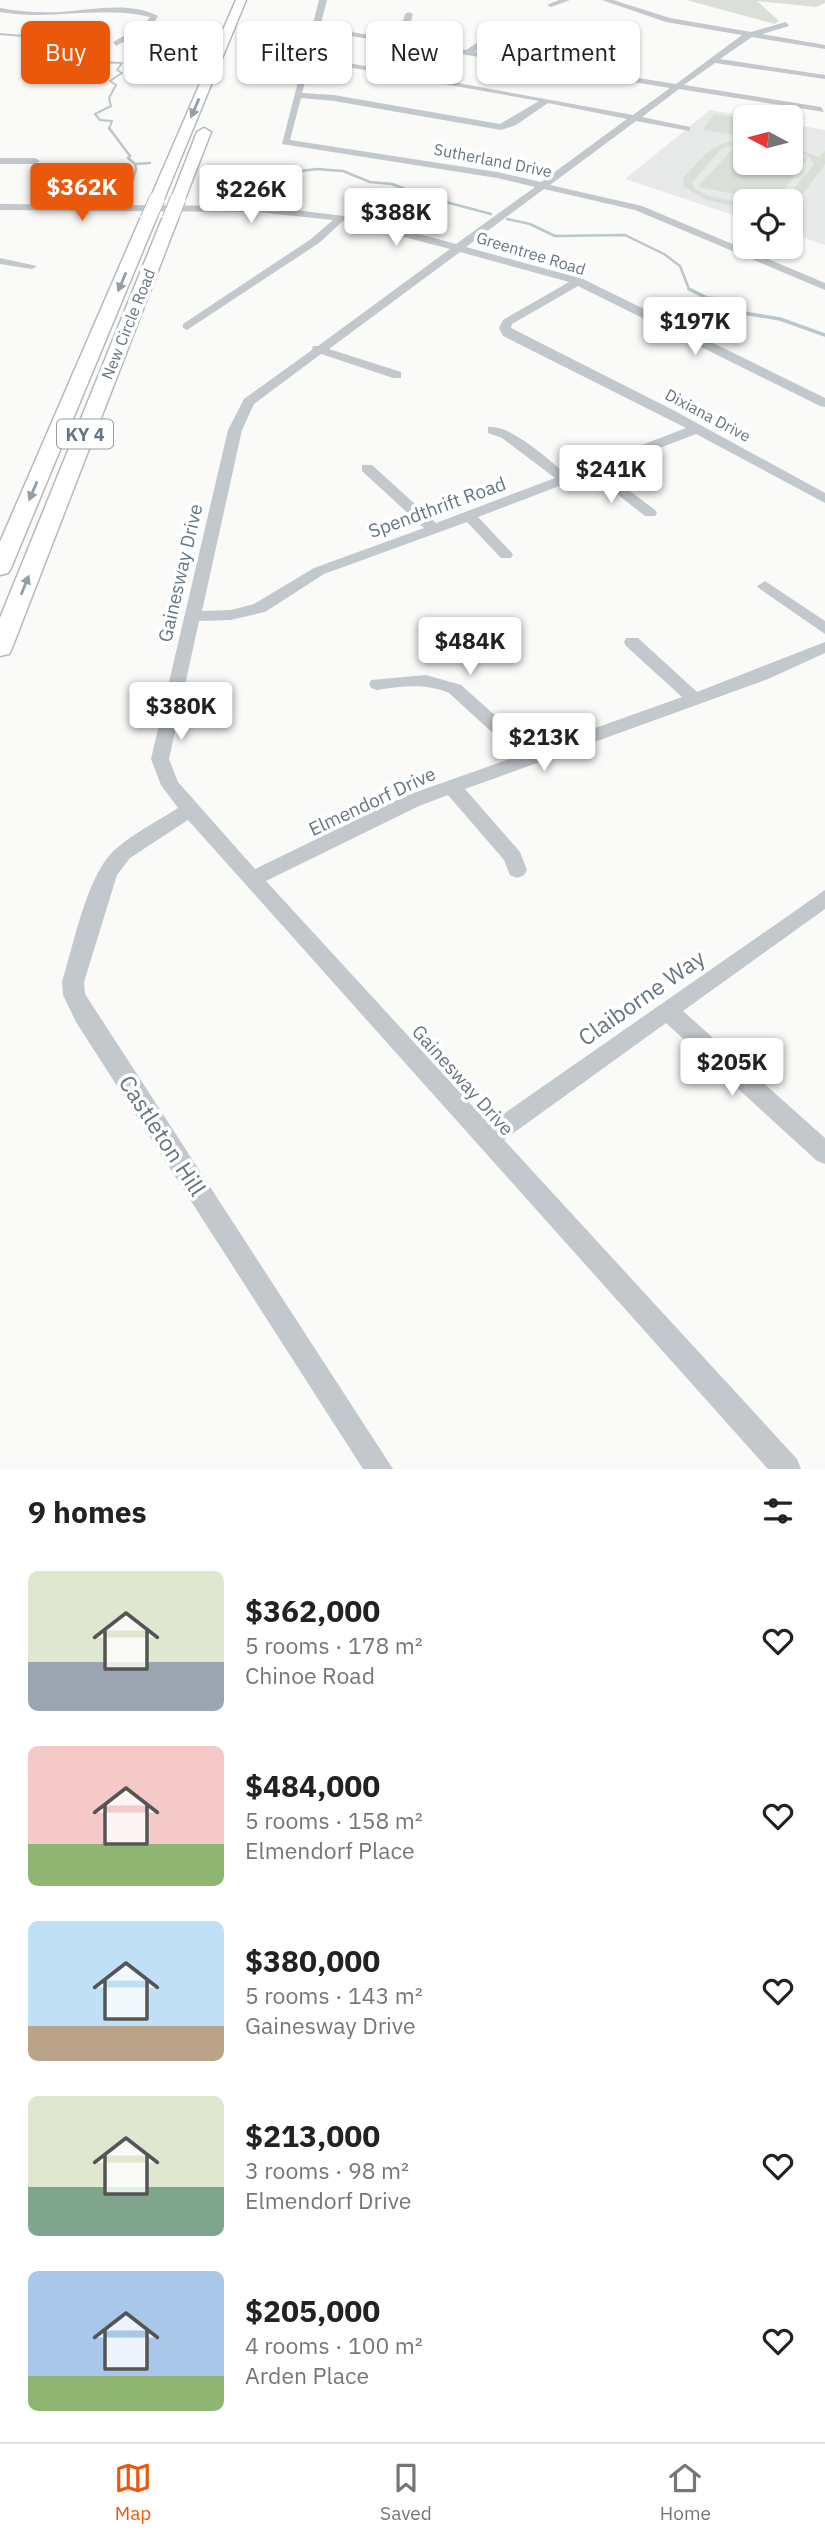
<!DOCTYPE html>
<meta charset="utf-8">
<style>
body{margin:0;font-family:"IBM Plex Sans",sans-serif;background:#f2f2f2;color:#222;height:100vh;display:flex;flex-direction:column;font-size:26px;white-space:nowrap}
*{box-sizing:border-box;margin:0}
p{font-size:23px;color:#767676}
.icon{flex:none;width:38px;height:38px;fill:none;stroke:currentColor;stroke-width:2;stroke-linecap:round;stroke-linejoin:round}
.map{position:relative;height:1469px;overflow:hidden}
.drawer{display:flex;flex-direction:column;background:#fff;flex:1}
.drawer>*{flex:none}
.hud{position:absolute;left:21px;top:21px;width:784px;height:63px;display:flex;gap:14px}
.needle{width:46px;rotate:277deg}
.tools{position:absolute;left:733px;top:105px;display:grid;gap:14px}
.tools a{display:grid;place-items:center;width:70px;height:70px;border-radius:10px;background:#fff;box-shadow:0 2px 5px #0004;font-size:35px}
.price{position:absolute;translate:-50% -60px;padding:0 16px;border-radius:7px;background:#fff;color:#222;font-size:23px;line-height:46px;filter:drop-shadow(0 2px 4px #0008)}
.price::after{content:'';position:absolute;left:50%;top:42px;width:21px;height:16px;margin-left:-10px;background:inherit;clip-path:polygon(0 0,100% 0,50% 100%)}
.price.active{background:#ea580c;color:#fff}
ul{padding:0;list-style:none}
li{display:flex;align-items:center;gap:21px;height:175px;padding:0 28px}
li span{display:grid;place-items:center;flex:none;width:196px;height:140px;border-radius:10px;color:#555}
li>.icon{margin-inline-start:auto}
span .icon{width:84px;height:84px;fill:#fffc;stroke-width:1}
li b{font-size:30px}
h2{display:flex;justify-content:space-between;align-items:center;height:84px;padding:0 28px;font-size:30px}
.tag{padding:0 24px;border-radius:10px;background:#fff;box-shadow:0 2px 5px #0004;font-size:24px;line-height:63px}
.tag.active{background:#ea580c;color:#fff}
.tab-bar{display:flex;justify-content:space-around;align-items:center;height:98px;border-top:2px solid #e0e0e0;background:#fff;font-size:19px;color:#767676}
.tab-bar a{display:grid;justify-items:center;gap:4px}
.tab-bar .active{color:#ea580c}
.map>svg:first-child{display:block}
.built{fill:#e8e9e9}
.green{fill:#dadfd7}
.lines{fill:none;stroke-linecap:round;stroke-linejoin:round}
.stream-far2{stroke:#bbc7cb;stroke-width:2}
.stream-far1{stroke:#bbc7cb;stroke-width:2.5}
.stream{stroke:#bbc7cb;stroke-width:3.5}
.highway-casing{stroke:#b4b9bd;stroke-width:3}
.minor{fill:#c3c8cc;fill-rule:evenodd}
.highway{fill:#fff;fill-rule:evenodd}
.highway-bridge-casing{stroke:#b4b9bd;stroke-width:17;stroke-linecap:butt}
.highway-bridge{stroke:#fff;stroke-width:15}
.oneway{fill:#939fa8}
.labels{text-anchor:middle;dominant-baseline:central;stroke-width:7;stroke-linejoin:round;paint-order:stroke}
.far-street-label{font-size:16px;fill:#657683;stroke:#fff}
.shield{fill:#fff;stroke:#939fa8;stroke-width:2}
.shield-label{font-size:18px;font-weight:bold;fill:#657683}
.street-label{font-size:19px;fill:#657683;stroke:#fff}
.near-street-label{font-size:23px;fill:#657683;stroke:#fff}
</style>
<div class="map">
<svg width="825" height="1469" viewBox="0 0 825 1469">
<rect width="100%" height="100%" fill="#fafaf8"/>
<!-- built -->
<path class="built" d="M710,110L750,117H746V163H791V124L825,130V245L791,233V201H746L745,219L625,179Z"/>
<!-- green -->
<path class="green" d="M686,0H825V3L816,7L757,1L779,21L775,24Z
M714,114L745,119V131L740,136L703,130Z
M745,140V143L722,148L692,183L695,189L709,196L745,204V208L707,200L684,187L683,178C704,156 713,141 745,140Z
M736,145L745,147L746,163H791V155L808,158L775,201L698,187Z
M791,146L819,157L825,151V164L791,210V201H784L814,164L809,157L791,149Z"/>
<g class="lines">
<!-- stream-far2 -->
<path class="stream-far2" d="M0,34L45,38L54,46L52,60L122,63L117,70L122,73L110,81L116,85L109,98L111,106L95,114L100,120L112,121L109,129"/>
<!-- stream-far1 -->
<path class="stream-far1" d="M109,128L130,156L128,158L135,164L150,163
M220,172L262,176L317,169L343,171L370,182L392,184L427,197L491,214
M128,194L136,169L135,164
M507,219L530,224L555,236L625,235L664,254L680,266L689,289L693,291"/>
<!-- stream -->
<path class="stream" d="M689,289L707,298L719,299L737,312L780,319L825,335"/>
<defs>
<path id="highway" d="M236,0H246L164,199L162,202H152L150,199Z
M204,128L211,132L185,199L183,202H173L171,199L197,132Z
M148,214L156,219L11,568L8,573L0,575V542L140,219Z
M170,214L178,219L12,648L9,654L0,656V618L162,219Z"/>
</defs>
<!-- highway casing -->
<use href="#highway" class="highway-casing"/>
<!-- minor -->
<path class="minor" d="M319,0H327L319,31L351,32L387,38L402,25L405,14L409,12L413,14L409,28L395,39L466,50L503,26L506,30L474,52L547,63L583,39L586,43L556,65L676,84L742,35L666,22L602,0H613L670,18L751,32L786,22L789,26L762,34L825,45V49L752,37L720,59L825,75V79L715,63L684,85L821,107L824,112L679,89L642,117L690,127V131L636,121L550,185L642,206L825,283V290L635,210L544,189L466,247L583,279L825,398V407L820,406L578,286L512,324L511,328L673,410L825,493V503L696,434L602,470L655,510L657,513L655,516H645L591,474L478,517L511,552L513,555L511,558H501L467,522L324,574L265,612L231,620L199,621L169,759L178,782L255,869L405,796L518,756L449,693C425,683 402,686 377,690L371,688L369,684L371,680L426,675L461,685L534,750L682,697L626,646L624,642L626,638H638L697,692L825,642V653L768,679L465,789L520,852L527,870L524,875L517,878L510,875L504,860L448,795L419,806L266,881L489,1124L825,890V909L683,1011L825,1138V1164L817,1161L666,1023L504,1140L797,1459L801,1469H768L188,820L130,858L117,875L84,982L85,994L393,1469H363L76,1022L63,995L62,982C74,945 87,871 118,847C136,832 158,821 178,808L161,785L151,759L228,430L244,399L312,350L313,346H318L450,249L343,221L319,243L187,330L183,328V324L311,239L333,220L257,212L0,210V204L253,206L258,192L263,189L268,192L263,206L352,217L372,204L377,207L362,219L456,244L535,187L497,178L282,144ZM317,35L351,36L670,88L633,115L348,63L311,60ZM310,65L348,67L539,101L500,124L334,95L302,93ZM301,98L334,101L501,130L516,125L548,103L627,119L541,182L497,172L290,140ZM460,252L569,282L503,320L499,328L503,336L686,428L567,474C548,460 511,424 488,427V433L502,438L555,478L436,523L372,465H362V471L424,528L314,568L254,604L231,610L202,611L242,430L254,404L321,354L393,378H401V372L329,349Z
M559,0H570L551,7L547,5Z
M0,8C20,12 40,13 60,12C91,10 130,1 158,16L152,26L116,46L113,42L146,23L150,17C101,5 50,21 0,12Z
M0,158H35L40,161L35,164H0Z
M0,258L37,266L32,269L0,264Z
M765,581L825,621V634L760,589L757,586Z"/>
<!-- highway -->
<use href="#highway" class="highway"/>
<defs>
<path id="highway-bridge" d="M148,219L157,199
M170,219L178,199"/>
</defs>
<!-- highway-bridge casing -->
<use href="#highway-bridge" class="highway-bridge-casing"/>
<!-- highway-bridge -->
<use href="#highway-bridge" class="highway-bridge"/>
</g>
<!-- one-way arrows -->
<defs><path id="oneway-solid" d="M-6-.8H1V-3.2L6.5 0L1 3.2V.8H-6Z" transform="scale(1.75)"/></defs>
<g class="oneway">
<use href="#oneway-solid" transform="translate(195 108) rotate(113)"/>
<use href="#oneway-solid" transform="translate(122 282) rotate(113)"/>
<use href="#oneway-solid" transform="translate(33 491) rotate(113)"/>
<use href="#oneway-solid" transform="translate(25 585) rotate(-68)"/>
</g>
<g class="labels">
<!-- far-street labels -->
<g class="far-street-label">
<text transform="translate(493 160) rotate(11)">Sutherland Drive</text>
<text transform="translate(531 253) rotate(17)">Greentree Road</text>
<text transform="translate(128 324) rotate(-68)">New Circle Road</text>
<text transform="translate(708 415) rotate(28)">Dixiana Drive</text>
</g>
<!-- shield labels -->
<rect class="shield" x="57" y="419.5" width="56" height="29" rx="5"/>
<g class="shield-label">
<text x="85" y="434">KY 4</text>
</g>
<!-- street labels -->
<g class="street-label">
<text transform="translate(437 507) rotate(-20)">Spendthrift Road</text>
<text transform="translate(180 573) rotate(-77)">Gainesway Drive</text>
<text transform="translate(372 801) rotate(-25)">Elmendorf Drive</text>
<text transform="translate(463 1080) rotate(48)">Gainesway Drive</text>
</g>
<!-- near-street labels -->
<g class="near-street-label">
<text transform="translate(641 997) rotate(-35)">Claiborne Way</text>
<text transform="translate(163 1135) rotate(57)">Castleton Hill</text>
</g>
</g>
</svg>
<div class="tools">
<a><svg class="needle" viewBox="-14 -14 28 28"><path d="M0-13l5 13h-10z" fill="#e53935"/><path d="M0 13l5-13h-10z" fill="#767676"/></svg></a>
<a><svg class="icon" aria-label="locate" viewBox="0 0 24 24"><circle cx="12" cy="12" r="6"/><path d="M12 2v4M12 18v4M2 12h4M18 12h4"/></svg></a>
</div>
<b class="price active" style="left:82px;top:223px">$362K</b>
<b class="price" style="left:251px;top:225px">$226K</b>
<b class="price" style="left:396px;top:248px">$388K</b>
<b class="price" style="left:695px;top:357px">$197K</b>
<b class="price" style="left:611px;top:505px">$241K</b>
<b class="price" style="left:470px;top:677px">$484K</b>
<b class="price" style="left:181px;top:742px">$380K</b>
<b class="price" style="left:544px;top:773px">$213K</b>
<b class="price" style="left:732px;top:1098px">$205K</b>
<div class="hud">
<a class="tag active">Buy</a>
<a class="tag">Rent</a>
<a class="tag">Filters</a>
<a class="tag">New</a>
<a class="tag">Apartment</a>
</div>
</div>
<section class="drawer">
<h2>9 homes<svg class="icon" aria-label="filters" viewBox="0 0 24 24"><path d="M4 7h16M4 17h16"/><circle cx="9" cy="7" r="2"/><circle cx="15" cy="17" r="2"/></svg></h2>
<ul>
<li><span style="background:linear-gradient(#dfe7d0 65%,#9aa5b1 0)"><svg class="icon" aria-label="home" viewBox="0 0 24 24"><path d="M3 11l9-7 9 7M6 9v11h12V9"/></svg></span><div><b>$362,000</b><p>5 rooms · 178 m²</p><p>Chinoe Road</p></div><svg class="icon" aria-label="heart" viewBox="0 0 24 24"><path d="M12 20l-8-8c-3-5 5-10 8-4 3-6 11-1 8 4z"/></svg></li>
<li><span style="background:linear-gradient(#f6c9c9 70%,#8fb573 0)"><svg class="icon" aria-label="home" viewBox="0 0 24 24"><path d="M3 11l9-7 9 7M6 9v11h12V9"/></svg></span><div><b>$484,000</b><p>5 rooms · 158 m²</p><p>Elmendorf Place</p></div><svg class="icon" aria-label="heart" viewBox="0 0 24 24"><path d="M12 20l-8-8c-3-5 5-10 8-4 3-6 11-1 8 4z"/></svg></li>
<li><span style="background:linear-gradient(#bfe0f5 75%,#b9a48a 0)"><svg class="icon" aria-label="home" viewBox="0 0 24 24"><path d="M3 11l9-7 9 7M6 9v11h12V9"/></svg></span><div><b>$380,000</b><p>5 rooms · 143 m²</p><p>Gainesway Drive</p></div><svg class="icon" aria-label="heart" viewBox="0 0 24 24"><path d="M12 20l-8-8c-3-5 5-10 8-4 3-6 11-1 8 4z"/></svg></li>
<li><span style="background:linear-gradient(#dfe7d0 65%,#7fa58c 0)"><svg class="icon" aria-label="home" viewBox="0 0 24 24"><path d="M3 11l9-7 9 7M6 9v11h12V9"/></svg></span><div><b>$213,000</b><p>3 rooms · 98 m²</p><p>Elmendorf Drive</p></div><svg class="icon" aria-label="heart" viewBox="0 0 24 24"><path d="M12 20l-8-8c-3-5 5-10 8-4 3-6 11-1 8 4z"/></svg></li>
<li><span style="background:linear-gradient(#a9c7e8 75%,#8fb573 0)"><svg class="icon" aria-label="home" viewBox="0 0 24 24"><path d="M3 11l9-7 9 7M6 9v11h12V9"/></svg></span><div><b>$205,000</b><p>4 rooms · 100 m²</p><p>Arden Place</p></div><svg class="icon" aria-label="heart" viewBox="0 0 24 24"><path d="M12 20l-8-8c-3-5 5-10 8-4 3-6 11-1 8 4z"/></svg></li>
</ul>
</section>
<nav class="tab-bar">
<a class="active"><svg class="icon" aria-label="map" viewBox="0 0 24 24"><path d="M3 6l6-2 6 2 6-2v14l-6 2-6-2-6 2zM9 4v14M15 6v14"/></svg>Map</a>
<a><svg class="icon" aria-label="saved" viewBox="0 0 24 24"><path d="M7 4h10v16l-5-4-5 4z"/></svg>Saved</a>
<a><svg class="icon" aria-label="home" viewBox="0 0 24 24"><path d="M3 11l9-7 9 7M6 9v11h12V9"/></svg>Home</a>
</nav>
